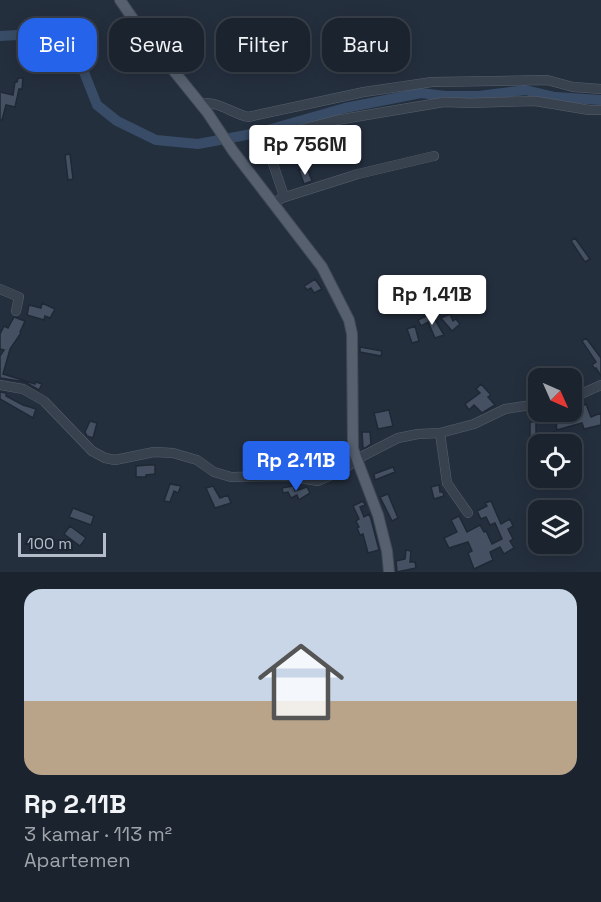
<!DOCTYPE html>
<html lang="id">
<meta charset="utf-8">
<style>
body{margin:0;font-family:"Space Grotesk",sans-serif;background:#242b36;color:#f1f3f6;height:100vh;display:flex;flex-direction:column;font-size:22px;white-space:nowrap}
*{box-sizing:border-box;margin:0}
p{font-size:20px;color:#a0a4aa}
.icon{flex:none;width:33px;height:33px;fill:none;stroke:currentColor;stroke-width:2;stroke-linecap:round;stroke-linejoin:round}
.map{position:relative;height:572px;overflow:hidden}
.details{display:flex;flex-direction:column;background:#1b232e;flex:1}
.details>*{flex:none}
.top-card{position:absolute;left:18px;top:18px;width:566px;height:54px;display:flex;gap:12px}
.needle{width:39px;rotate:135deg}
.fabs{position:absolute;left:528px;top:368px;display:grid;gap:12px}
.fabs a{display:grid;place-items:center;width:54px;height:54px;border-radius:12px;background:#1b232e;box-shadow:0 3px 15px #0003,0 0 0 2px #39404a;font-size:30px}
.scale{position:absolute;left:18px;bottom:15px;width:88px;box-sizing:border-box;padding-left:6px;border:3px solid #b4bcc9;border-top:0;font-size:16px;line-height:21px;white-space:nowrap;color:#b4bcc9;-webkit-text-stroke:4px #1d2633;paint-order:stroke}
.price{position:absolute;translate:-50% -51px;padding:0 14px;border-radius:6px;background:#fff;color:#222;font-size:20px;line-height:39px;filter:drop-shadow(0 2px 3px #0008)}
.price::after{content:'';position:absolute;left:50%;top:36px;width:18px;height:14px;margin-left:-9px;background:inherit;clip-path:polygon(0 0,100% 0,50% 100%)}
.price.on{background:#2563eb;color:#fff}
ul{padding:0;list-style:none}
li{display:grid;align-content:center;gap:12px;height:318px;padding:0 24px}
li+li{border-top:2px solid #39404a}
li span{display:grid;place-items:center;height:186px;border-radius:18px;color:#555}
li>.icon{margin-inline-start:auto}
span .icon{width:108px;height:108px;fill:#fffc;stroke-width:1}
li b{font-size:26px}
.chip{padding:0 21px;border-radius:18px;background:#1b232e;box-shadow:0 3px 15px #0003,0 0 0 2px #39404a;font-size:21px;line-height:54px}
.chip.on{background:#2563eb;color:#fff}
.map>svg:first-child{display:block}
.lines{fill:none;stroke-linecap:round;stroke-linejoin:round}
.river{stroke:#394c67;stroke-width:10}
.building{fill:#455162;stroke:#1f2835;stroke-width:1.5}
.minor-casing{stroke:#565f6c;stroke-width:10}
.major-casing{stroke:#414a57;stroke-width:12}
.minor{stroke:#38414e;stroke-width:9}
.major{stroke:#56606e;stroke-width:10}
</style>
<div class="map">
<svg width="601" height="572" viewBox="0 0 601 572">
<rect width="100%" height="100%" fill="#242f3e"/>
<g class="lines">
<!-- river -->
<path class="river" d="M0,36L18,35L58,40L78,57L97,105L117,121L156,140L198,144L257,133L345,108L421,93L445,96H479L525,90L555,97L601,100"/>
</g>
<!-- building -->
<path class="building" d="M18,78H23L22,89H19L15,107L6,105L2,120H0V92L13,95L15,82H17Z
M340,139L342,145L312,158L309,150L327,143V146Z
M70,154L73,179L68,180L65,155Z
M307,168L312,181L304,184L299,170Z
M575,238L590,259L585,262L571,241Z
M315,279L322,289L314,293L311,288L307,290L304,286Z
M439,286L442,294L445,293L451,303L438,306L435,299L437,298L433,288Z
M42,303L55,309L50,318L45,316L44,320L27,315L29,305L41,308Z
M450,314L453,321L456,319L460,324L452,331L441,318Z
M428,315L431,320L429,321L434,318L444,335L435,338L428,322L421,326L418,320Z
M14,317L25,321L20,332L21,333L10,349L3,374L35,384L36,382L42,384L39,390L25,382L0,378V356L4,350L0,349V334L4,326L8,328Z
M415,326L419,341L412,343L407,329Z
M586,338L601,358V376L596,368L595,369L592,365L596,362L582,341Z
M360,347L382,351L381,356L360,352Z
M481,384L491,395L488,397L495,405L482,413L474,405L469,410L465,404L480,393L476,389Z
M0,392L6,393V396L23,405L36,409L33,418L0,399Z
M576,404L578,408L586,404L591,417L601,413V425L584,429L582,423L557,430L556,424L560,423L558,413L572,411V406Z
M389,410L393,426L378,429L374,413Z
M90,421L97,423L93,438L87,436L85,432Z
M530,422H536V435L555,432L557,440L530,444Z
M362,432H370L371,444L365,448H363Z
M336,449L337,465L317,474L311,473L314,463L320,465L330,463L328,450Z
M149,465H155V474L146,475V477H136V466Z
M393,467L395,472L375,480L374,474Z
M170,484L181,486L178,493L174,491L170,502L164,501Z
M439,485L440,492H443L444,496L434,499L431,487Z
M213,486L220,498L228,495L231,503L215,508L206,488Z
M293,486L295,491L307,487L310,493L299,500L297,495L291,498L288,492L283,493L282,488Z
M388,494L398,518L392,521L380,497Z
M363,501L365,505L360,507L364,517L369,514L371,519L379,550L368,553L363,534L360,535L357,528L359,527L356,521L359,519L353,506Z
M491,501L501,524L510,519L513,526L508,529L513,539L510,541L514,548L504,554L500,547L490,552L493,560L474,569L468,553L472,551L468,542L449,548L444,538L457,532L451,520L459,516L467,532L480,525L484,532L486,531L492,544L502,539L495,523L490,525L486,517L481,519L477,511L487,506L485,503Z
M73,508L94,516L91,525L69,517Z
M70,526L86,538L80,546L64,534Z
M406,550L411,551L410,562H415L416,568L397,572L396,561L405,559Z"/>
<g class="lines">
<defs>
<path id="minor" d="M200,104C217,100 231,113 248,117L364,92L432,82L547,80L573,87L601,89
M282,198L358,174L434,156
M274,203L282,198L283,193L268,149L270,143L274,138L306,128L337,120L444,102L470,103L535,101L589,110H601
M0,289L19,297L16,311
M0,385L23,389L44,401L92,451L105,458L115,460L154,452L173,453L197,460L214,472L231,477L287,476L318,481L343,470L357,459L398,438L418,434L440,433L474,424L505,409L538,404
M572,398L601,385
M440,433L447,483L468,513"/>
<path id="major" d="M120,0L140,29L207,112L233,151L322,267L349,320L352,334L353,449L378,515L387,551L389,572"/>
</defs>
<!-- minor casing -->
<use href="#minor" class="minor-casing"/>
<!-- major casing -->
<use href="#major" class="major-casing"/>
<!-- minor -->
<use href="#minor" class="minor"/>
<!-- major -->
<use href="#major" class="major"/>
</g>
</svg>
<div class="fabs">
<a><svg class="needle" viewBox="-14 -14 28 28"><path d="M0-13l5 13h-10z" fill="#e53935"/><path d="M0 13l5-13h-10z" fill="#a0a4aa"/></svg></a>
<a><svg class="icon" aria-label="locate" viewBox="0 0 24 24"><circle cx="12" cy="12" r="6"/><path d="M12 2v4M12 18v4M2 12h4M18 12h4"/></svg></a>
<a><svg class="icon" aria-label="layers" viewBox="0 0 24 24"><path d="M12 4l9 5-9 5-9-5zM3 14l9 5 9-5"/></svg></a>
</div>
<div class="scale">100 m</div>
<b class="price" style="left:305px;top:176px">Rp 756M</b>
<b class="price" style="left:432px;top:326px">Rp 1.41B</b>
<b class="price on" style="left:296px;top:492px">Rp 2.11B</b>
<div class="top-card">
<a class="chip on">Beli</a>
<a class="chip">Sewa</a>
<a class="chip">Filter</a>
<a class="chip">Baru</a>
</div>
</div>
<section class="details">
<ul>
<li><span style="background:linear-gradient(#c9d6e8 60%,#b9a48a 0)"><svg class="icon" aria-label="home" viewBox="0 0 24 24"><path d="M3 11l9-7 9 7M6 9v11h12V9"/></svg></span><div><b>Rp 2.11B</b><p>3 kamar · 113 m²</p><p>Apartemen</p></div></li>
</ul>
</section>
